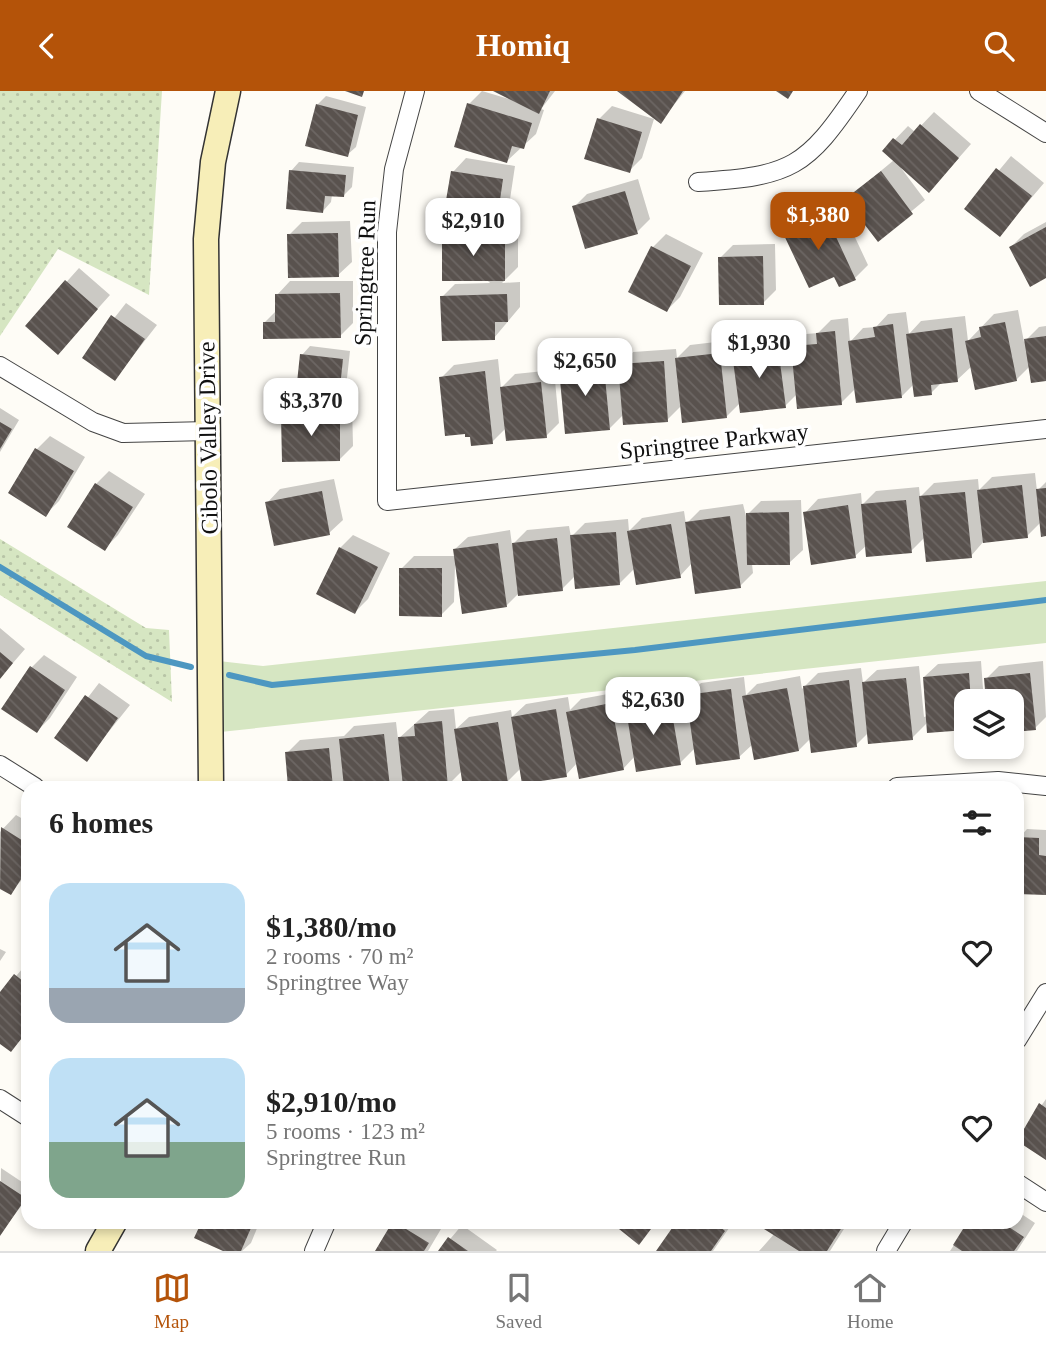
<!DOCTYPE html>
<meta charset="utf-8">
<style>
body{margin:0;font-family:Georgia,serif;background:#f2f2f2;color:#222;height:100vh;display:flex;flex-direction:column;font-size:26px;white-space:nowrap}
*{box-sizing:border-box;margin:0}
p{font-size:23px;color:#767676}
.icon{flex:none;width:38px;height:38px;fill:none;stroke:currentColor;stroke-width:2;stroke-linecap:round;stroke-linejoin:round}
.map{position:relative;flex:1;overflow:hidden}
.side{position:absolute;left:21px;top:690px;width:1003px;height:448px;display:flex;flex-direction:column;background:#fff;border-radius:21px;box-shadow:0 4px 10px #0003}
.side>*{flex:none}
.fabs{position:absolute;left:954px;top:598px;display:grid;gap:14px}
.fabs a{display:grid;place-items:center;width:70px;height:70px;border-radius:14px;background:#fff;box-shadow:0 4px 10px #0003;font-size:35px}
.price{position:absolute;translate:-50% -60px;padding:0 16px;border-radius:14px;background:#fff;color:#222;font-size:23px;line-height:46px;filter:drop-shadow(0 2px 4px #0008)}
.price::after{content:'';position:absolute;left:50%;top:42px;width:21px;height:16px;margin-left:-10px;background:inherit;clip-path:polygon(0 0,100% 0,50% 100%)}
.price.selected{background:#b45309;color:#fff}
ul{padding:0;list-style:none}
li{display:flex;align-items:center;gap:21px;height:175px;padding:0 28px}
li span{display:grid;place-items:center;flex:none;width:196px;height:140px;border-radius:21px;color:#555}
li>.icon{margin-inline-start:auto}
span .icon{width:84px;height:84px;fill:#fffc;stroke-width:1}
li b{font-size:30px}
h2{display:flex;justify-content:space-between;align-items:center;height:84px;padding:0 28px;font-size:30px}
header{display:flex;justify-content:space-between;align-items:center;height:91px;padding:0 28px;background:#b45309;color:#fff;font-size:32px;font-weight:700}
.dock{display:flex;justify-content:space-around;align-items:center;height:98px;border-top:2px solid #e0e0e0;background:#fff;font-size:19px;color:#767676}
.dock a{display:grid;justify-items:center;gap:4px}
.dock .selected{color:#b45309}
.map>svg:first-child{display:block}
.grass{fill:url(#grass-dots)}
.park{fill:#d6e6c2}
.shadow{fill:#0003}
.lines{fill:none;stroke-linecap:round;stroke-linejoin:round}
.stream{stroke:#4d97c1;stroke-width:6}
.building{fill:url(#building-back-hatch)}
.street-casing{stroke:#444;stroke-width:20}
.secondary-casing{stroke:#333;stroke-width:27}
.street{stroke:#fff;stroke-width:18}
.secondary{stroke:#f7eeb8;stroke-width:24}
.labels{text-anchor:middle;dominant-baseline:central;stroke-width:7;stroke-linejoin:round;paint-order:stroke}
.street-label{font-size:24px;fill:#111;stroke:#fff}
</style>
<header><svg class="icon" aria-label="back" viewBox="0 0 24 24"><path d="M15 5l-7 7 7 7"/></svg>Homiq<svg class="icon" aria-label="search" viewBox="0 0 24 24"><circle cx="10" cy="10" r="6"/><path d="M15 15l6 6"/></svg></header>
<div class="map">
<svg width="1046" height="1160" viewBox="0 0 1046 1160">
<defs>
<pattern id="grass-dots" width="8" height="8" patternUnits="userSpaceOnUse" patternTransform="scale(1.75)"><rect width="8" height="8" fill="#d6e6c2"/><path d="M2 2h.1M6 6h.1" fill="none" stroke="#b7c4a6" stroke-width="1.8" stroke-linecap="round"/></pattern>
<pattern id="building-back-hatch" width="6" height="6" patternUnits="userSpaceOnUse" patternTransform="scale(1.75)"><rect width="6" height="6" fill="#59524e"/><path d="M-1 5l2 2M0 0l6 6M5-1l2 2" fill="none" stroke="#6c6663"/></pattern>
</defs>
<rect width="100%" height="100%" fill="#fefcf6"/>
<!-- grass -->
<path class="grass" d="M0,0H162L149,204L58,158L0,245Z
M0,448L146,537L169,539L172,611L0,504Z"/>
<!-- park -->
<path class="park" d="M1046,490V552L211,642L210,569L263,575Z"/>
<!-- shadow -->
<path class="shadow" d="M482,0L509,8L497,0H555L541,18L544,19L536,43L507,70L469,13Z
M619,0H685L661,30Z
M326,5L366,16L356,56L347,64L317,14Z
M612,15L654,28L642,67L629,80L599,28Z
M934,21L971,53L942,86L901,77L925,109L878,148L847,108L894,69L884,60L908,35L915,41Z
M1011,65L1044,92L1000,144L967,118Z
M466,67L515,75L509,115L496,128L453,81Z
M299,71L354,76L352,96L343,105L332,104L331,111L323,120L291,80Z
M638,88L650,128L637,141L574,116L587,103Z
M837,108L868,174L855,187L835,183L784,140L797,127Z
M350,130L352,171L338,184L289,144L302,131Z
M1046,131V185L1011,156L1024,143Z
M456,132H518V176L502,192L520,191V216L494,247L442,206L455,193L490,192L443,145Z
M666,143L703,162L680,206L667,219L630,200L653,156Z
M775,153L776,199L763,212L720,167L733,154Z
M79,177L110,204L58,262L27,235Z
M290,190H353V232L340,245L265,231L277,219V204Z
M126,212L157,234L115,288L84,266Z
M1018,219L1024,251L1039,236L1046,235V288L1030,275L1016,289L972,275L957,289L942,291L931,302L914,293L902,305L856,297L841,312L798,302L785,315L740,312L727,325L682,314L667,329L624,323L609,338L561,279L574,266L591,264L601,254L616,253L618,276L633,261L676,258L677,267L690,254L733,249L734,262L747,249L791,244L792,257L806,243L818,242L831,229L848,227L850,251L863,237L876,236L888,223L906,221L909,243L921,230L965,225L968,250L994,223Z
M310,255L350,260L346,296L338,305L302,264Z
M498,268L501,297L515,283L554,279L559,332L546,345L506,337L492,351L472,344L441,287L454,274Z
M296,312H352L353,355L340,368L283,326Z
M0,317L19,329L0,361Z
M50,345L85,366L59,410L46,423L10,401L37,358Z
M109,380L145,403L118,444L105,457L96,393Z
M1035,382L1037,400L1046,391V444L1041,431L1027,445L984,450L971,465L925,446L911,460L867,454L855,465L805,422L818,408L861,402L862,414L876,400L919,396L920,406L934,392L978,388L979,399L992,386Z
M334,388L343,429L329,442L267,412L280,398Z
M801,409L803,459L789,472L752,473L753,482L740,495L692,472L680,485L635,477L619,493L575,485L562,498L518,503L507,514L455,474L454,511L441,524L401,478L414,465H455L454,459L468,446L510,439L512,454L527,439L569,435L571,446L585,432L628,428L629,440L642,427L684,420L686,433L700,419L743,413L748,433V423L761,410Z
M353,444L390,462L368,508L355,521L340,457Z
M0,537L25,558L0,587Z
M44,564L77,586L50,627L37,640L31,577Z
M981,570L984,611H966V638L928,631L912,647L869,641L856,654L811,647L799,659L753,653L739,666L695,657L680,672L635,665L623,678L577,672L566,684L521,677L507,691L470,696H465L462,680L447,695L404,696V689L397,696H290L287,662L300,649L344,645L354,635L396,631L398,648L429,620L454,618L456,638L469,626L511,619L512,626L526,613L568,606L570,619L581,608L624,600L627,618L641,605L683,599L688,630L691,629L688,605L701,592L744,586L746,604L757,593L800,585L802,598L818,582L861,577L863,592L877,579L919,575L924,626L927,625L924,586L938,573Z
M1043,570L1046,626L1035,637L1012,640V611L986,588L999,575Z
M99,592L130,614L87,668L57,647Z
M16,724L28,731V782L10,802L0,796V741Z
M1027,738L1046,739V802L1019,747Z
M0,858L6,861L0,870Z
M28,871V941L11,959L0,950V904Z
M1046,1008V1067L1017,1049Z
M1,1077L28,1095V1106L0,1143Z
M1017,1120L1035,1132L1017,1160H950L970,1130H1017Z
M204,1130H260L251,1152L242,1160H227Z
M395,1130H428L441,1138L428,1160H377Z
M679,1130H734L713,1160H658Z
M771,1130H849L830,1160H759L775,1142Z
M462,1134L497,1159L496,1160H440Z"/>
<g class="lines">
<!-- stream -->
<path class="stream" d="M0,476L146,565L191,576
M229,584L272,594L635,559L1046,509"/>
</g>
<!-- building -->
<path class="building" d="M345,0H364L362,6Z
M493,0H550L539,23Z
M617,0H683L661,33Z
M776,0H793L788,8Z
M467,12L532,32L524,58L512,55L507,72L454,56Z
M316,13L358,24L348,66L305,55Z
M597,27L642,41L630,82L584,68Z
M920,33L959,67L929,102L882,60L893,47L902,54Z
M996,77L1032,105L1000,146L964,118Z
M289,79L346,84L344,106L325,105L323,122L286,118Z
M451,80L503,88L497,130L444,121Z
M881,80L913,123L878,151L845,108Z
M625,100L638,143L585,158L572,115Z
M824,120L856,189L839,196L834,186L809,197L782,140Z
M1046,136V187L1030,196L1009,156Z
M338,142L339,186L288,187L287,143Z
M442,144L505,145V190H442Z
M651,155L691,175L667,221L628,201Z
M763,165L764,214H719L718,166Z
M65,189L98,218L58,264L25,235Z
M340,202L341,247L263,248V231H275V203Z
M507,203L508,231H495V249L442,250L440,205Z
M111,224L145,248L115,290L82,267Z
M1005,231L1017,290L975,299L965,250L981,246L979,236Z
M893,233L902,307L856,312L848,250L875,246L873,236Z
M952,237L958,291L931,294L932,304L914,306L906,243Z
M835,240L842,314L797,318L791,255L817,253L816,242Z
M1046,245V290L1031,292L1024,248Z
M778,256L786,317L740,322L732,262Z
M720,262L727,327L682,332L675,267Z
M300,263L343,268L339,306L296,301Z
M603,265L610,339L565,343L559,278L587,276L586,267Z
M664,270L668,331L623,334L618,273Z
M485,280L493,353L471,355L470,346H465V343L445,345L439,286Z
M541,291L547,347L506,350L500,296Z
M340,324V370L282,371L281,325Z
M0,331L12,338L0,358Z
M35,357L74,380L46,426L8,402Z
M95,392L133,416L105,460L67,436Z
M1022,394L1028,447L983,452L977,399Z
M1046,397V445L1041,446L1036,398Z
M322,400L330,444L274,455L265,411Z
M965,401L972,467L926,471L919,405Z
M906,409L912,462L866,466L861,413Z
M848,414L856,467L811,474L803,421Z
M789,421L790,474H747L746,422Z
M730,425L741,497L695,503L685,431Z
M671,433L681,487L636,494L627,440Z
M616,441L620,494L575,498L570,444Z
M557,447L563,500L518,505L512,452Z
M498,452L507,516L462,523L453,458Z
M339,456L378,476L355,523L316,503Z
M399,477H442V526L399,525Z
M0,561L13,572L0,588Z
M30,575L65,599L37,642L1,618Z
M969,582L971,611H966V639L927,642L923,586Z
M1030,582L1036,639L1012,641V611H986L984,587Z
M906,587L913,649L868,653L862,591Z
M849,589L857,656L811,662L803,595Z
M787,597L799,660L754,669L742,605Z
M731,598L740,668L696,674L686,604Z
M85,604L118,627L87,671L54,647Z
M670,611L681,674L636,681L626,618Z
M611,612L624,679L579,688L566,621Z
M556,618L567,686L522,693L511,626Z
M442,630L448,696H403L398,646L415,645L414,633Z
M498,631L508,692L463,696L454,638Z
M384,643L390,696H344L339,648Z
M329,657L333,696H288L285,661Z
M1,736L28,753V777L11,804L0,798Z
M1017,746L1039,747V764L1046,765V804L1017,803Z
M14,883L28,894V939L11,961L0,953V901Z
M1039,1012L1046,1017V1069L1017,1050Z
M0,1090L26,1107L0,1145Z
M202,1130H254L241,1160H223L194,1147Z
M393,1130L429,1152L424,1160H375Z
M609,1130H657L639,1154Z
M677,1130H713L725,1140L711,1160H656Z
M769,1130H840L844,1133L827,1160H799L764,1138Z
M968,1130H1000L1024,1146L1014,1160H962L953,1154Z
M448,1146L468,1160H438Z"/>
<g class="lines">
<defs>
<path id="street" d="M415,0L394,78L387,141V410L1046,338
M979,0L1046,42
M698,91C792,85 806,77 858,0
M0,275L93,331L123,342L208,340
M0,674L35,696
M897,696L998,690L1046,695
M1017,949L1046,902
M0,1008L28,1026
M1017,1092L1046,1111
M314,1160L327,1130
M886,1160L904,1130"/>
<path id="secondary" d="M211,696L206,148L213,71L228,0
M98,1160L115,1130"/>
</defs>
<!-- street casing -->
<use href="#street" class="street-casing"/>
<!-- secondary casing -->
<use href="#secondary" class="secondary-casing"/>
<!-- street -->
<use href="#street" class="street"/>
<!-- secondary -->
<use href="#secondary" class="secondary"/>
</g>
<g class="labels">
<!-- street labels -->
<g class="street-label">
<text transform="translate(365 182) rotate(-88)">Springtree Run</text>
<text transform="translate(208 347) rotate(-91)">Cibolo Valley Drive</text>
<text transform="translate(714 350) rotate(-6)">Springtree Parkway</text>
</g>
</g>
</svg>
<div class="fabs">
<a><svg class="icon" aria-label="layers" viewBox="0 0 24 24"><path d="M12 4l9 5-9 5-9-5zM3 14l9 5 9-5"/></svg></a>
</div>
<b class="price selected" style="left:818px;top:161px">$1,380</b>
<b class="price" style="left:473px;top:167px">$2,910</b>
<b class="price" style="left:759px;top:289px">$1,930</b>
<b class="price" style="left:585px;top:307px">$2,650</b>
<b class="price" style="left:311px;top:347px">$3,370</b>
<b class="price" style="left:653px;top:646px">$2,630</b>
<section class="side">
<h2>6 homes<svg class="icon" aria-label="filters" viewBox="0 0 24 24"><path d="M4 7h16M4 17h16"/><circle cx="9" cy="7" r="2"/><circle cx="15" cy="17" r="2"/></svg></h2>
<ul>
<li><span style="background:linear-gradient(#bfe0f5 75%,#9aa5b1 0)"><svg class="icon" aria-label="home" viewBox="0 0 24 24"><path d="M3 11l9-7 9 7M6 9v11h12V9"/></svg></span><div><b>$1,380/mo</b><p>2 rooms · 70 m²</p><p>Springtree Way</p></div><svg class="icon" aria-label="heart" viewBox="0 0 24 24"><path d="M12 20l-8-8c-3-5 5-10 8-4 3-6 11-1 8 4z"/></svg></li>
<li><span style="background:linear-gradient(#bfe0f5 60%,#7fa58c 0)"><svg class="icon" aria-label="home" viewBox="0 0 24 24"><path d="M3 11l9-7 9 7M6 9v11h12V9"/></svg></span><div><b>$2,910/mo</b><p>5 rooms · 123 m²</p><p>Springtree Run</p></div><svg class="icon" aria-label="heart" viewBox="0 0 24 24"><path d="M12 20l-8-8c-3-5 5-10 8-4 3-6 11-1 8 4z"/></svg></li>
</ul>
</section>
</div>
<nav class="dock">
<a class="selected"><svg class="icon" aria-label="map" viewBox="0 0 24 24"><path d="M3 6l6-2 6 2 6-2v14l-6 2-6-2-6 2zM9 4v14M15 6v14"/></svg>Map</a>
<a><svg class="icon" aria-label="saved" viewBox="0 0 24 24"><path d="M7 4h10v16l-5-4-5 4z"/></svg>Saved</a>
<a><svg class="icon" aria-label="home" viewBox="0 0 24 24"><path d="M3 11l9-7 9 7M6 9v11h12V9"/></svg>Home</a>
</nav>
